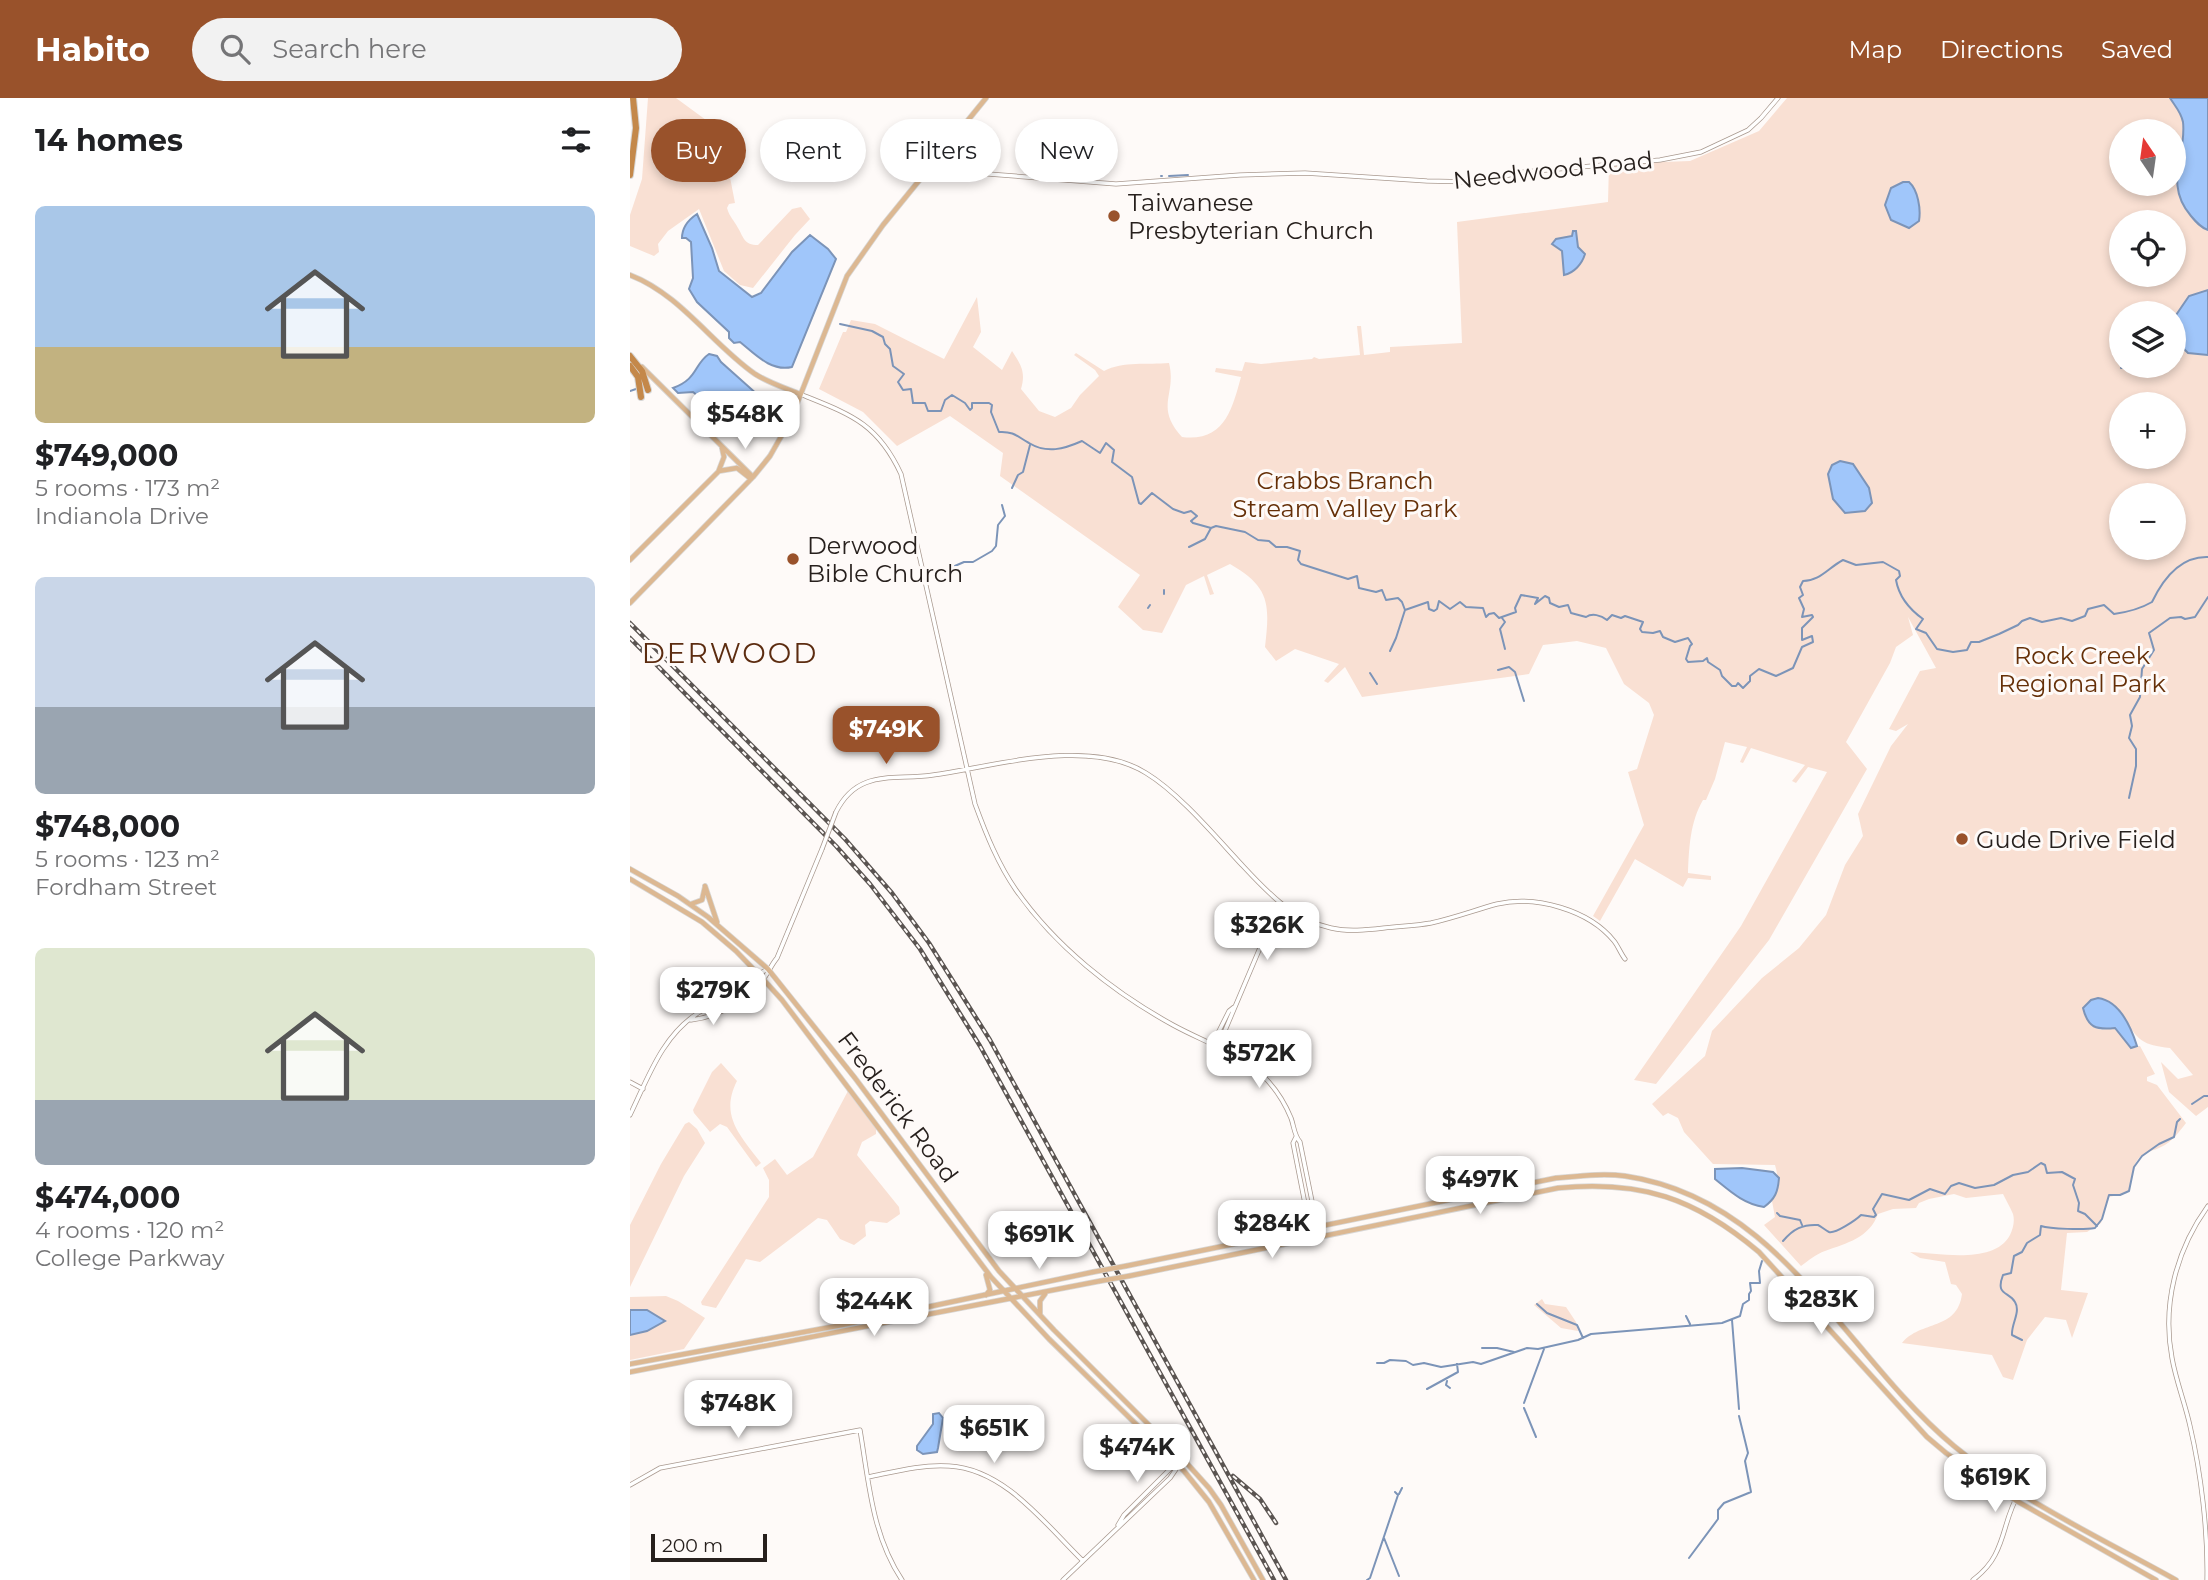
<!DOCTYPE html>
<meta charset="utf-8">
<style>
body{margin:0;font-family:Montserrat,sans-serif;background:#f2f2f2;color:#202124;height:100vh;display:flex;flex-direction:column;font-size:26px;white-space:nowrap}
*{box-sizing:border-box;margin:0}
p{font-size:23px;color:#757577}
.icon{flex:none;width:38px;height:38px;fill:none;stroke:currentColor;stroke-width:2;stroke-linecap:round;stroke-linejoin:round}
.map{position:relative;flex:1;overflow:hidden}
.panel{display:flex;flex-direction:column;background:#fff;width:630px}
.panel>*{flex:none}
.banner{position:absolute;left:21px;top:21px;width:665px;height:63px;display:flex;gap:14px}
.needle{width:46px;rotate:347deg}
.fabs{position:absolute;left:1479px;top:21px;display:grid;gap:14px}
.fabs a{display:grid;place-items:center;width:77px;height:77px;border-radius:50%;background:#fff;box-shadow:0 4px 10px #0003;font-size:35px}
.scale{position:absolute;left:21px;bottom:18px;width:116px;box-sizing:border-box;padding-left:7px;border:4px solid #27201d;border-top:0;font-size:19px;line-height:24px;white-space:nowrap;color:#27201d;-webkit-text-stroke:5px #fefaf8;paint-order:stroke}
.price{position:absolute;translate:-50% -60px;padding:0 16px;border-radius:14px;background:#fff;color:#222;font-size:23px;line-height:46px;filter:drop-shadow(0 2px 4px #0008)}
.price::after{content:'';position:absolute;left:50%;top:42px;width:21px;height:16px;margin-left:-10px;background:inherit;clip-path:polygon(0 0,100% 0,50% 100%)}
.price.active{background:#99522b;color:#fff}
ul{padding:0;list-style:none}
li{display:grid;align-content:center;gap:14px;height:371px;padding:0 35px}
li span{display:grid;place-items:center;height:217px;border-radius:10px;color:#555}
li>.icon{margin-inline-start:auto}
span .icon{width:126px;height:126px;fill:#fffc;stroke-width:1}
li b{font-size:30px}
h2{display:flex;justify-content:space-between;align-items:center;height:84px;padding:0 35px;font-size:30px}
.tag{padding:0 24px;border-radius:32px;background:#fff;box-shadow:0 4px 10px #0003;font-size:24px;line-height:63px}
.tag.active{background:#99522b;color:#fff}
header{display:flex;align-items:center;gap:42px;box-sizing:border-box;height:98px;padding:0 35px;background:#99522b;color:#fff}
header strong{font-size:33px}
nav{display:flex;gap:38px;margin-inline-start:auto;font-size:24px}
.search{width:490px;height:63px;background:#f2f2f2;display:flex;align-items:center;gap:18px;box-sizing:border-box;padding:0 24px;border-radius:38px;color:#757577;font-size:26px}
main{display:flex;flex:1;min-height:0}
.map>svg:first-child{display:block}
.green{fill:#f9e0d3;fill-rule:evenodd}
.water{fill:#a0c6fa;stroke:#7c94b8;stroke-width:2}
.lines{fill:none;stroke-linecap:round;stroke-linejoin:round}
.stream{stroke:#7c94b8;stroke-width:2}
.minor-casing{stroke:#a9998f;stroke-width:5}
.major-casing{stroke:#d8d7d6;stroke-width:6}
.highway-casing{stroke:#d8d7d6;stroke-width:8}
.minor{stroke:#fff;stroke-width:3.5}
.major{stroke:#dcb892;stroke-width:4.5}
.highway{stroke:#c4884a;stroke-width:6}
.rail-casing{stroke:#5a5451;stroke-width:4.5}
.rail{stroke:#fefaf8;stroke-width:2;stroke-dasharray:5;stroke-linecap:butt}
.minor-bridge-casing{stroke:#a9998f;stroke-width:5;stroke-linecap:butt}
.major-bridge-casing{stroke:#d8d7d6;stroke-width:6;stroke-linecap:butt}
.minor-bridge{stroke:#fff;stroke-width:3.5}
.major-bridge{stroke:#dcb892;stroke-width:4.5}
.poi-dot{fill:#99522b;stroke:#fefaf8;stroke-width:2.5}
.labels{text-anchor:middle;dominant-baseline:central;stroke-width:6;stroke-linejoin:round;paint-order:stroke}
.street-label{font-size:24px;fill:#27201d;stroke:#fefaf8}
.poi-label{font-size:24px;fill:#27201d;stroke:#fefaf8;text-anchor:start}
.park-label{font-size:24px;fill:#652f07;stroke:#fefaf8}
.quarter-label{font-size:28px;letter-spacing:2px;fill:#5c2c10;stroke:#fefaf8}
</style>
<header>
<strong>Habito</strong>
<div class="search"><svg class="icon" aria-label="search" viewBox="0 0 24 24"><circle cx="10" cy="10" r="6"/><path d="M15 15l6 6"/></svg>Search here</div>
<nav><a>Map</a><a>Directions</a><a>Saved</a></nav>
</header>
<main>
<section class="panel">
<h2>14 homes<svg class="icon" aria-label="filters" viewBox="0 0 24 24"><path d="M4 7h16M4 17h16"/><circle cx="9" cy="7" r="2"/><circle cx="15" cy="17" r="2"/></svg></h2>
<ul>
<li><span style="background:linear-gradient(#a9c7e8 65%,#c2b280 0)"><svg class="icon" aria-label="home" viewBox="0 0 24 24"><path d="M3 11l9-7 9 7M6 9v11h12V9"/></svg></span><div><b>$749,000</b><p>5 rooms · 173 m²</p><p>Indianola Drive</p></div></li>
<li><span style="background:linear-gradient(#c9d6e8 60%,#9aa5b1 0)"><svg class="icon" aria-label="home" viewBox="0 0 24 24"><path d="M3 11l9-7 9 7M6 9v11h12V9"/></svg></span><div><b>$748,000</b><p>5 rooms · 123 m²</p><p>Fordham Street</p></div></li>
<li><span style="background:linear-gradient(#dfe7d0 70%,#9aa5b1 0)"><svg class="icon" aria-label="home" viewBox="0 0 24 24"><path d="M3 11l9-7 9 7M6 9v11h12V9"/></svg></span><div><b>$474,000</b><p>4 rooms · 120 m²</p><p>College Parkway</p></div></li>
</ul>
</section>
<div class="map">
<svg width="1578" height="1482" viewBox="0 0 1578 1482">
<rect width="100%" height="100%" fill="#fefaf8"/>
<!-- green -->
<path class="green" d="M18,0H46L91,33L105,105L99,106L97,110C100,120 104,122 108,130C114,140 114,147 128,147L162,111L171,109L180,121L165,137L123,190L110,187L94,173L69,111L38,133L28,146L29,154L24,158L0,148V117L12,81Z
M1157,0H1578V1009L1566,1018L1539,994L1531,964L1548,981L1563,977L1540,950C1513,947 1507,943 1494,918L1469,932L1484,930L1501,949L1510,948L1525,976L1517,979V983L1527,987L1556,1025C1549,1034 1542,1044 1531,1049C1524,1053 1516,1053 1510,1059C1499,1070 1505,1083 1497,1095L1479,1099L1471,1125L1457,1134L1437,1135L1431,1192L1458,1195L1442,1240L1436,1222L1415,1219L1397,1242L1383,1282L1373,1279L1362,1257L1272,1245C1291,1222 1327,1233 1332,1196L1326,1187L1321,1186L1315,1164L1290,1160L1280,1154C1309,1155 1364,1167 1380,1137C1383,1131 1385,1123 1383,1116C1380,1109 1376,1102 1373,1096L1336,1100L1324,1096L1299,1101L1289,1105L1286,1110L1263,1111L1248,1116C1239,1140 1217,1145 1195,1153C1186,1156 1178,1163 1171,1168L1134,1127L1145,1119L1142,1103C1149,1090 1149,1081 1145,1067L1083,1066L1054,1034L1048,1020L1038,1015L1033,1018L1022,1006L1075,958L1082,933L1132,880L1169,850L1196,817L1215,767L1233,738L1228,716L1261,648L1278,626L1266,633L1259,631L1290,573L1306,570L1278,519L1283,537L1266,549L1260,565L1216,644L1237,671L1139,842L1026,986L1004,982L1111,828L1197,674L1178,669L1166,685L1162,683L1175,667L1121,650L1113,665L1110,664L1117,649L1095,644L1085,681L1076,702H1073C1060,724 1059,750 1058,775L1081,778V782L1058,780L1053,789L1005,761L970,823L963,818L1014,727L998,674L1007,671L1024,617L1019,605L994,586L976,550L947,543L913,547L899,576L732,599L715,569L698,585L694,583L709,566L665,551L646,563L635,549C640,506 640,489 600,466L577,477L584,496L580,497L574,478L556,487L532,535L513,532L488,509L510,477L370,378L373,355L320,318L267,348L233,314L189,291L213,234H216L221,222L245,226L314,261L347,199L351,234L343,249L372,272L382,253C391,267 396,274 391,291L409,313L425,319L441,310L450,297L469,278L465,272L444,257L446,255L474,273C493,263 518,267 539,265C547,297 524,308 552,339C595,344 602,311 611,279L585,274L586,270L612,273L615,264L631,266L682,261L684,259L689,261L730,257L727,228H731L734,257L760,254V249L832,245L827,124L978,104L979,66L1060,63L1129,33ZM1491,33H1544V86H1491ZM1491,124H1544V177H1491ZM1491,215H1544V268H1491ZM1491,306H1544V359H1491ZM1491,397H1544V450H1491Z
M91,965L107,983C89,1018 111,1038 131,1065L126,1069L97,1029L90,1026L80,1034L64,1015L63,1012L82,974Z
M219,991L246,1029V1036L232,1044L227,1057L269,1109L270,1116L257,1125L240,1123L235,1127L236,1138L224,1147L210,1141L197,1122L188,1120L130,1164L116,1161L86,1210L72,1207L71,1204L139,1099V1082L133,1070L145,1061L157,1077L183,1059Z
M59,1024L67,1031L75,1045L54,1078L0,1189V1127L31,1066L55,1026Z
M36,1198L48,1203L75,1220L54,1251L0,1262V1199Z
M912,1201L915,1206L936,1209L946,1224L948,1233L931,1230L904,1207Z"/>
<!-- water -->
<path class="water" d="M1540,0H1578V132C1571,130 1566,124 1561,118C1533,85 1557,58 1553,24C1551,14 1545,8 1540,0Z
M1273,84H1279C1288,92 1291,111 1289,123L1279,130L1261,122L1255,107L1261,90Z
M67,116L82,150L89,173L122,199L131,195L162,154L180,137L198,151L206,161L162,269C141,274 125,256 110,244L104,245L99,240V234L67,204L59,191L63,180L61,144L56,140H52C52,129 58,122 67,116Z
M943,133H946L948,149L955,156C952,166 944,175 934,177L932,153L922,146L926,141L942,138Z
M1578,192V257L1558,255L1548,245L1544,220L1559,198Z
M79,256L87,258L91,264L128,297L123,303L117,305L110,300L79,307L63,294L48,295L43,290C68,281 64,266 79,256Z
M1210,363L1223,366L1239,390L1242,405L1235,413L1215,415L1203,401L1198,376L1202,367Z
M1468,900C1490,903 1501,929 1507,948L1501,950L1485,930C1466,932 1458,930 1453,910L1461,902Z
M1112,1070L1143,1074L1149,1080C1148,1094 1145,1101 1134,1109C1114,1106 1101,1094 1085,1081V1071Z
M0,1212H17L35,1223L17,1233L0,1237Z
M309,1315L313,1320L308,1350L307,1354L293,1356L287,1352V1348L303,1326V1316Z"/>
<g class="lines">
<!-- stream -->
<path class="stream" d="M531,78H532
M539,78L558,77
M210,226L242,233L253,239L255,246L260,251L263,268L274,276L268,284L273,292L281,291L283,305H295L298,313H311L315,302L322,297L335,305L340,312L342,310V305H359L362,307L361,314L369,334C384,333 388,339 399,345C417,356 434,351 452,343L470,355L476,345L484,352L482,364L502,379L509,405L511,406L522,395L543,411L554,415L561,413L567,418L561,423L563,425L581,430L586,428L615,434L628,442L639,443L646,449H657L670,453L668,462L671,466L718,481L727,478L729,490L746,494L752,492L756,502L768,500L772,504L775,512L798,504L799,511L804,513L807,511L809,503L820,511L830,504L836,509L853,510L856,519L859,516L864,515L869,520L886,514L885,510L891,497L908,500L905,506L915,498L919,500L920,505L929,509L938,507L941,515L956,519C962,515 971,517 977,522L982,517L991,520L995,518L1013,524L1010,531L1012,534L1023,535L1030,533L1033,539L1045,544L1058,540L1062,546L1060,548L1056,561L1058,564L1073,563L1077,560L1078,564L1090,572L1092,578L1102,588H1106L1108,585L1113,590L1120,583V578L1129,571L1146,578L1163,570L1172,549L1183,544L1182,538L1172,542V530L1183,519L1182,517L1172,519L1174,511L1169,500L1173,497L1170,489L1173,483C1190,483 1198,470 1213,462L1226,467L1253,464L1269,473L1270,478L1266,482C1269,499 1279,511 1293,521L1286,531L1296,535L1307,551L1323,554L1337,552L1341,544H1349L1369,536L1388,527L1392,523L1400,520L1412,524L1431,520L1442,523L1455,518L1458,511L1474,507L1484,516C1498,514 1510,511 1522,504C1533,481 1551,458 1578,459
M1544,263L1550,260
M1491,270L1498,268
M0,293L6,291
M382,390L388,377L393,374L400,347
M559,449L575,441L581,430
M304,477L334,464H343L362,453L366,448L368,427L375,418L372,407
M534,492V496
M518,510L520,507
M872,520L875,524L870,531L875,551
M760,553L766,540L775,512
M868,572L879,569L885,574L894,603
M740,575L747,586
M1499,700L1506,668V651L1499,640L1502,628L1500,617L1510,599L1512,571L1524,552L1519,535L1540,520L1551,519L1555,521L1565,519L1578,499
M1562,1006L1574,998H1578
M1147,1115L1150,1118L1170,1122L1172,1127
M1153,1143C1163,1131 1173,1126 1188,1127C1192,1129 1195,1132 1199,1134C1205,1136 1226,1122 1231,1117L1244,1119L1246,1117L1243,1111L1252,1096L1279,1102L1300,1091L1315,1096L1321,1088L1329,1085L1345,1090L1364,1087L1383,1077L1398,1074L1411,1065L1415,1067L1417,1075L1432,1074L1445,1081L1443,1087L1449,1105L1448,1113L1455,1116L1467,1128
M907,1206L917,1215L947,1227L953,1240
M1056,1218L1060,1226
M1102,1222L1109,1311
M1392,1242L1382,1237C1381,1226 1391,1214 1385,1204C1379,1193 1365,1198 1373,1177L1381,1175L1384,1158L1392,1154L1397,1145L1410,1137L1411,1128C1420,1131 1454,1132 1465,1130L1472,1121L1479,1097H1490L1499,1093L1504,1069L1512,1058L1529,1046L1544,1039L1547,1024L1550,1021
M852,1250H867L884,1254
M747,1265H754L760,1262L776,1263L783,1267L794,1265L811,1269L843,1264L851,1266L897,1250L908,1251L948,1242L961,1236L1092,1225L1110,1218L1113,1206L1119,1202V1196L1121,1193L1120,1185H1130L1129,1173L1132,1163
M817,1283L816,1287L820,1290
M797,1291L828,1274L827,1266
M894,1305L914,1251
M894,1310L906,1339
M769,1396L772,1390
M754,1440L769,1478
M1059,1460L1088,1421V1412L1094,1405L1121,1394L1115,1363L1118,1355L1109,1318
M737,1482L740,1480L768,1397L765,1394"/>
<defs>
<path id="minor" d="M306,60L319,69L332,74L486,86L610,77L675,75L797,83L844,84L894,74L1030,62L1071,54L1118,32L1131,20L1148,0
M170,296C219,316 247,324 271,376L345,706C356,736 368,766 386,792C425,848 483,894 543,927C572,943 606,954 631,976C644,988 654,1003 661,1020C664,1028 664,1037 670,1044L685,1118L684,1129
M206,714C228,670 264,683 303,677C366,668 459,639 516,675C549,695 585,738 612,767C638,795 662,821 701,830C718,834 736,832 754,830C769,828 785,828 801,825C824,820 845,812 867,806C906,797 959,812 984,843C988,848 991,856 995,861
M61,922C87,919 115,904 132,883C138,876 141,867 147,860L192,751
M582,947L599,913L604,909
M588,949L635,838L656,811
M0,984L13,991
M0,1017C18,980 32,938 68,915C79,908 92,906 103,899C115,891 123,878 136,872
M666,1039L663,1045L678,1121L685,1141
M238,1379C263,1374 292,1366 319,1368C375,1371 415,1426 453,1463
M0,1387L30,1370L230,1332C239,1385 242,1437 272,1482
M488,1427L494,1417L541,1370L548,1368
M433,1482L540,1380L553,1361
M1343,1482C1352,1475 1360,1467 1365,1457C1376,1436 1376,1417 1389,1395
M1577,1482C1578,1433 1571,1375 1560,1328C1555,1305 1546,1283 1542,1260C1532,1207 1546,1152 1578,1108"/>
<path id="major" d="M0,177C50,196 82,246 125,276C139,285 155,290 170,296
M12,269L123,379
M89,372L94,359L92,350
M0,462L89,373L107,370L121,381
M0,505L123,379L140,358L161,321L217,178L253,127L356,0
M0,771L48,798L78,819L138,871L225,980L369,1173L424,1232L553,1361L579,1390L591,1407L633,1482
M0,781L72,824L106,853L133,881L152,902L361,1179L419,1241L554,1373L579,1404L624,1482
M75,788L87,824
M61,806L72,802L75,789
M496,1168L926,1080C949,1078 973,1075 995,1078C1152,1101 1214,1256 1324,1348C1390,1403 1471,1440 1546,1482
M499,1178L928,1090C1011,1082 1065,1100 1129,1154L1297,1339L1316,1355L1385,1402L1526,1482
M356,1197L360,1192L356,1177
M410,1216V1203L415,1196
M0,1266L212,1227L463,1174
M0,1274L470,1183"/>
<path id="highway" d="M0,77L6,30L3,0
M0,258L12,273L18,292
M0,268L8,279L11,299"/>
</defs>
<!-- minor casing -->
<use href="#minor" class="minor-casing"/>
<!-- major casing -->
<use href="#major" class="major-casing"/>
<!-- highway casing -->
<use href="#highway" class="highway-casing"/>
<!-- minor -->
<use href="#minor" class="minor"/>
<!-- major -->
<use href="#major" class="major"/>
<!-- highway -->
<use href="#highway" class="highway"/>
<defs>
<path id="rail" d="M0,525L215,741L262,795L299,845L360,942L656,1482
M0,540L206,748L240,786L290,851L350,948L644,1482
M603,1378L630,1401L646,1425"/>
</defs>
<!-- rail casing -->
<use href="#rail" class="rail-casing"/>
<!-- rail -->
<use href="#rail" class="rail"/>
<defs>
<path id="minor-bridge" d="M192,751L206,714"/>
<path id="major-bridge" d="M463,1174L496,1168
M470,1183L499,1178"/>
</defs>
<!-- minor-bridge casing -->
<use href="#minor-bridge" class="minor-bridge-casing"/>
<!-- major-bridge casing -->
<use href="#major-bridge" class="major-bridge-casing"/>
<!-- minor-bridge -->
<use href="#minor-bridge" class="minor-bridge"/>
<!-- major-bridge -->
<use href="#major-bridge" class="major-bridge"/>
</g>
<!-- markers -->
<g class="poi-dot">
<circle cx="484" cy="118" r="7"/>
<circle cx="163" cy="461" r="7"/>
<circle cx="1332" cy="741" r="7"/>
</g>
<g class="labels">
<!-- street labels -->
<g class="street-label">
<text transform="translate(923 72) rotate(-6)">Needwood Road</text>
<text transform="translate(268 1009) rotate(53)">Frederick Road</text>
</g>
<!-- poi labels -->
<g class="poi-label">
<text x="498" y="104">Taiwanese<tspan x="498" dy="28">Presbyterian Church</tspan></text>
<text x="177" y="447">Derwood<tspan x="177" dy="28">Bible Church</tspan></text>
<text x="1346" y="741">Gude Drive Field</text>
</g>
<!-- park labels -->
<g class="park-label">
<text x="715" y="382">Crabbs Branch<tspan x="715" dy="28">Stream Valley Park</tspan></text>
<text x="1452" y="557">Rock Creek<tspan x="1452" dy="28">Regional Park</tspan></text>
</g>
<!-- quarter labels -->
<g class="quarter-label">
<text x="100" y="555">DERWOOD</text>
</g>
</g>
</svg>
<div class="fabs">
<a><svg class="needle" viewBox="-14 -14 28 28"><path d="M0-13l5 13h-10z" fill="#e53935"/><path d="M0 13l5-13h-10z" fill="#757577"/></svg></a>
<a><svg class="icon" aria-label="locate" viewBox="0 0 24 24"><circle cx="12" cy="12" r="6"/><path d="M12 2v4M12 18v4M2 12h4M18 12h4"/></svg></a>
<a><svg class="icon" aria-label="layers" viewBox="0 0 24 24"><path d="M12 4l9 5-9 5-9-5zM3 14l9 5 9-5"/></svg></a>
<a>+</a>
<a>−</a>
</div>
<div class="scale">200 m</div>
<b class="price" style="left:115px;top:353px">$548K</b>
<b class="price active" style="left:256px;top:668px">$749K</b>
<b class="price" style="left:637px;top:864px">$326K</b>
<b class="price" style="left:83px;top:929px">$279K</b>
<b class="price" style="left:629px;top:992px">$572K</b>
<b class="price" style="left:850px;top:1118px">$497K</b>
<b class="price" style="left:642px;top:1162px">$284K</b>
<b class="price" style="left:409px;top:1173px">$691K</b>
<b class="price" style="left:1191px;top:1238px">$283K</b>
<b class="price" style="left:244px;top:1240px">$244K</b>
<b class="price" style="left:108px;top:1342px">$748K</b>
<b class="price" style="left:364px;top:1367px">$651K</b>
<b class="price" style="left:507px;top:1386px">$474K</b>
<b class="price" style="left:1365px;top:1416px">$619K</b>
<div class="banner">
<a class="tag active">Buy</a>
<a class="tag">Rent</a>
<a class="tag">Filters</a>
<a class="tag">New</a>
</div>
</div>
</main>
